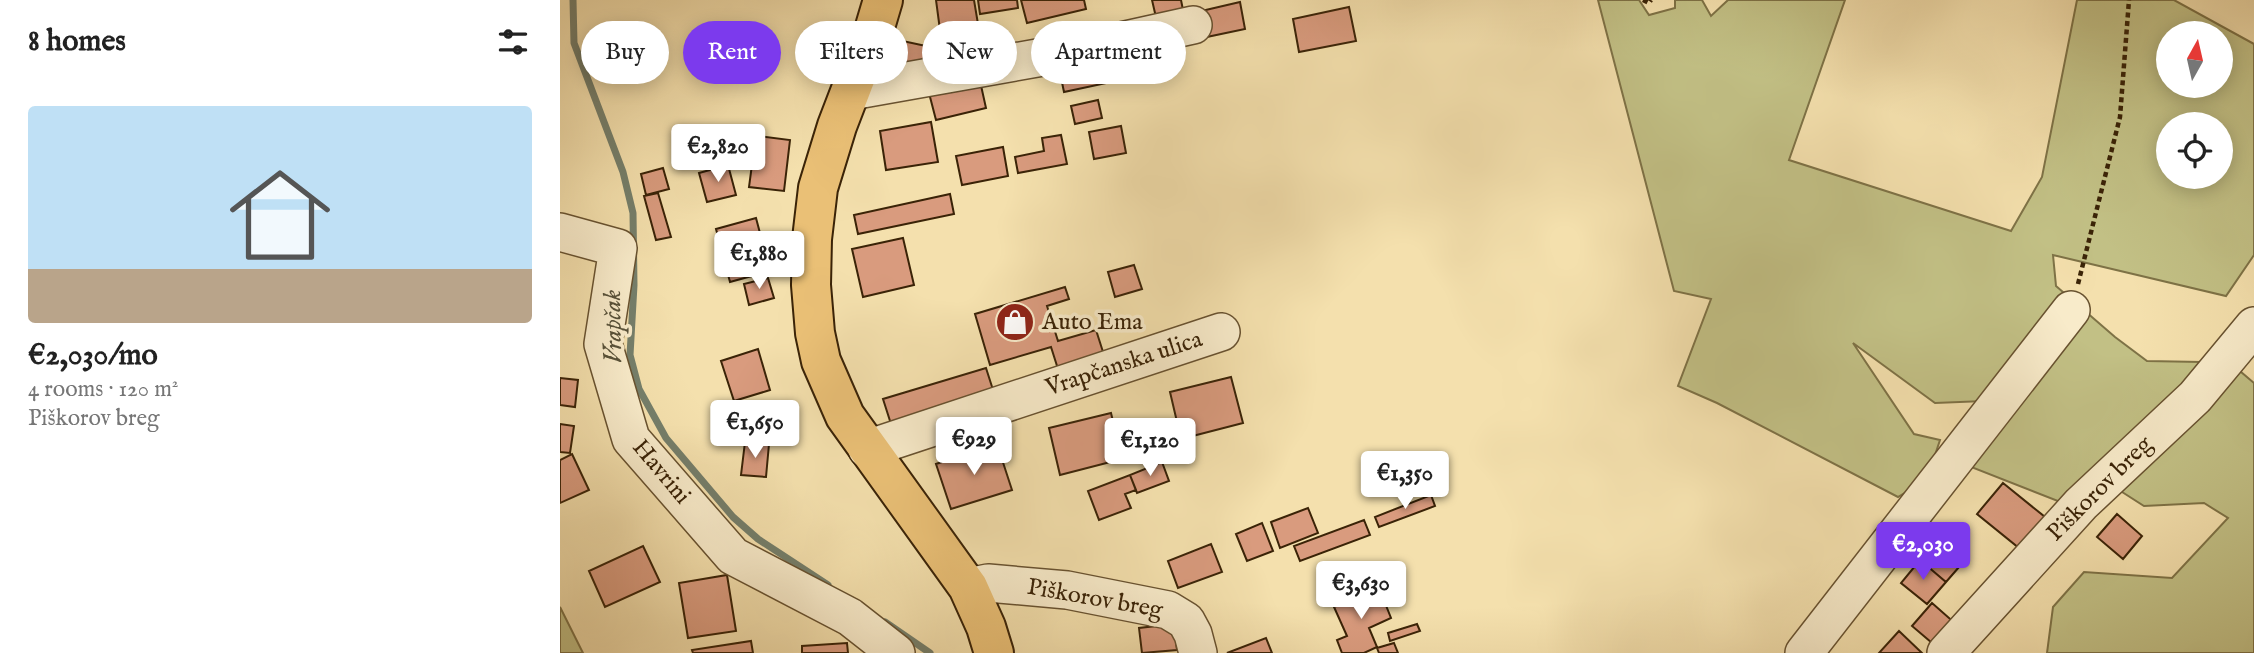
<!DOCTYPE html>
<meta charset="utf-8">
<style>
body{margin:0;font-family:"IM FELL English",serif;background:#f6f6f6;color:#222;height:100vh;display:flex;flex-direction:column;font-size:26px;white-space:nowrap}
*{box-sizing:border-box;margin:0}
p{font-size:23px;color:#767676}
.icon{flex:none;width:38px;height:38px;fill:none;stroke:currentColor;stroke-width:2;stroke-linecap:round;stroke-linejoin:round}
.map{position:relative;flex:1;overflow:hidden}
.panel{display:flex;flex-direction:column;background:#fff;width:560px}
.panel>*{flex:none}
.top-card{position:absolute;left:21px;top:21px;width:665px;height:63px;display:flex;gap:14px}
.needle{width:46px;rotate:8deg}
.controls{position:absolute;left:1596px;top:21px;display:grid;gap:14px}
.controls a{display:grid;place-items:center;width:77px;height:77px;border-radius:50%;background:#fff;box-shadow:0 4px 18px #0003;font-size:35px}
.price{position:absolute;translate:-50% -60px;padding:0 16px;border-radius:7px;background:#fff;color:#222;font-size:23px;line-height:46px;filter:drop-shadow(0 2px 4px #0008)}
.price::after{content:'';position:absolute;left:50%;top:42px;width:21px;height:16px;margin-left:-10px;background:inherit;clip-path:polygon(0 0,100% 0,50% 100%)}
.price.selected{background:#7c3aed;color:#fff}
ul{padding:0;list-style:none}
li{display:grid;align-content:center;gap:14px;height:371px;padding:0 28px}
li span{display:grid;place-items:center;height:217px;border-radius:7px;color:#555}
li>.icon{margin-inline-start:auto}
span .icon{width:126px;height:126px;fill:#fffc;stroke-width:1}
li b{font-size:30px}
h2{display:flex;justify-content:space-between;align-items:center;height:84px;padding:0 28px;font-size:30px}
.chip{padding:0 24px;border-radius:32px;background:#fff;box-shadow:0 4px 18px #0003;font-size:24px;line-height:63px}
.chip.selected{background:#7c3aed;color:#fff}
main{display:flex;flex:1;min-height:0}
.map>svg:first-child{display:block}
.green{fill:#c2c085;stroke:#7e7246;stroke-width:2;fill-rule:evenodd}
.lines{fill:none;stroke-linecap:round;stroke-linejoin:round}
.stream{stroke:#757f6b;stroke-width:7}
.building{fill:#d99b7e;stroke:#3a2307;stroke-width:2}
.minor-casing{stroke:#685230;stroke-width:40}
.major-casing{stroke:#3a2307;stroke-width:42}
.path{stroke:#3a2307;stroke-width:4.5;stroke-dasharray:5 3.5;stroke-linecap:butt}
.minor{stroke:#f8ebca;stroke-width:37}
.major{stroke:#eac076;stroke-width:38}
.labels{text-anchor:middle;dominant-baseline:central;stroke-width:7;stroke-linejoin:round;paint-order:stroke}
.poi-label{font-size:24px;fill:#3a2307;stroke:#f8ebca;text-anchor:start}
.street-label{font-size:24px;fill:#3a2307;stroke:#f8ebca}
.water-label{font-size:26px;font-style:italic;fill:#575139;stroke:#f8ebca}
</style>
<main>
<section class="panel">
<h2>8 homes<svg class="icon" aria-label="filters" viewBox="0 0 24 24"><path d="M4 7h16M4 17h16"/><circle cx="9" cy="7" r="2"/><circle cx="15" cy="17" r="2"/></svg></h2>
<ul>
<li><span style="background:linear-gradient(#bfe0f5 75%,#b9a48a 0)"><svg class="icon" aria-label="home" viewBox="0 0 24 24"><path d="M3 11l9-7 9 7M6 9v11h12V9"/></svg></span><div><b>€2,030/mo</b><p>4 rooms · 120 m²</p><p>Piškorov breg</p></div></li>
</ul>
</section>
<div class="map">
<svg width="1694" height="653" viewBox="0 0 1694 653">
<rect width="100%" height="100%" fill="#f4e0ad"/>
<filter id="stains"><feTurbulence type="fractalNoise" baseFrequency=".00286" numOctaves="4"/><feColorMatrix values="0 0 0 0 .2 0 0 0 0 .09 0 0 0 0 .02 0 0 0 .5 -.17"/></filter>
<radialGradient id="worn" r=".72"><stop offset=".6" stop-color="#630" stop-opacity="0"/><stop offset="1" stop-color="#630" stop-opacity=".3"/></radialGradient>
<!-- green -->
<path class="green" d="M1038,0H1079L1089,15L1115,8V0H1142L1151,16L1168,0H1285L1229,160L1451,231L1482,177L1517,0H1614L1694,44V255L1666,296L1493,255L1496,286L1555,337L1587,361L1642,362L1681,372L1694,383V653H1487L1493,607L1524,572L1612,578L1668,518L1644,503L1584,506L1548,483L1526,512L1406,465L1424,401L1375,403L1293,343L1354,434L1380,440L1367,479L1338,497L1157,403L1118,386L1151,299L1114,291ZM1608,33H1661V86H1608ZM1608,124H1661V177H1608Z
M0,607L23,653H0Z"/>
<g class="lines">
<!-- stream -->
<path class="stream" d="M13,0L14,43L63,172L73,213L74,285L70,355L79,389L106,438L173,517L198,539L268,585
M325,622L370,653"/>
</g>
<!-- building -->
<path class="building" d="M376,0H414L418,24L380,30Z
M418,0H457L458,8L420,14Z
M461,0H524L526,9L467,23Z
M592,0H621L625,20L598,26Z
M680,2L685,29L642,38L637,12Z
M789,7L796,41L739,52L733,19Z
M338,40L366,46L360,77L331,71Z
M545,54L551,82L504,92L498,63Z
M420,81L426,108L376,120L369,93Z
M538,100L542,118L515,124L511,106Z
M371,122L378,162L326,170L320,131Z
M561,126L566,153L534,159L529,132Z
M174,133L230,140L224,191L189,187L193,157L171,154Z
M501,135L507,164L458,173L455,157L484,151L482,138Z
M443,147L448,176L402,185L396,156Z
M168,165L176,195L147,202L139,173Z
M103,168L109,189L86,195L81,174Z
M98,193L111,237L96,240L84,196Z
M390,194L394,214L298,234L294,215Z
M196,218L210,271L170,282L156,229Z
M343,238L354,285L303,297L292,249Z
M574,265L582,289L555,297L548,272Z
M208,278L214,298L189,305L184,284Z
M505,287L509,299L487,306L498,341L536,330L544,355L498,369L491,347L430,365L415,314Z
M198,349L210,390L174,401L161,361Z
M426,368L434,393L331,424L323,399Z
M671,377L683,423L621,439L610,392Z
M0,378L18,380L15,407L0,405Z
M551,413L562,459L500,475L489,428Z
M0,424L14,426L10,453L0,452Z
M185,442L209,444L206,477L181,475Z
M437,444L452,490L391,509L376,464Z
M12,454L29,490L0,503V460Z
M602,462L609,481L577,493L570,475Z
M570,475L576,490L565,494L571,508L539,520L528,491Z
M1443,483L1485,517L1459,548L1417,514Z
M871,495L875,506L819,527L815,517Z
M748,508L758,533L720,548L711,522Z
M1557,514L1582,536L1563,559L1537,537Z
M804,520L810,535L740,561L734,546Z
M702,523L713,551L687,561L676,534Z
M1380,537L1406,559L1386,582L1360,560Z
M651,544L662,572L618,588L608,561Z
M83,546L100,582L45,607L29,571Z
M1360,560L1386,582L1367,604L1341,583Z
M167,575L176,631L128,638L119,583Z
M819,588L831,618L809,628L817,647L804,653H782L777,640L787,636L774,607Z
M1372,603L1397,625L1378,648L1352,626Z
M614,624L617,650L582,653L579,628Z
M857,624L860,631L830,641L828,633Z
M1339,631L1362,653H1319Z
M706,638L712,653H667Z
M191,641L193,653H133L132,650Z
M287,643L288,653H242V646Z
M834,643L838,653H819L817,648Z"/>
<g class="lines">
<defs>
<path id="minor" d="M291,91L511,52L633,25
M0,232L58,248L43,344L71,439L173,556L290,617L336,653
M307,449L661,332
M408,587L428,583L507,590L608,610L626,621L633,634L638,653
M1244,653L1511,310
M1386,653L1521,504L1635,397L1694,326"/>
<path id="major" d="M323,0L315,27L277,126L258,188L252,239L251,285L255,333L261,361L285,416L408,587L426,627L434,653"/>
</defs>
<!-- minor casing -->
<use href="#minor" class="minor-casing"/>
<!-- major casing -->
<use href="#major" class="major-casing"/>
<!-- path -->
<path class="path" d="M1083,0L1089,3L1091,0
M1518,284L1560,117L1569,0"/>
<!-- minor -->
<use href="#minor" class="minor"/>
<!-- major -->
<use href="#major" class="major"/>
</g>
<!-- icons -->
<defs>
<symbol id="shop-disc" viewBox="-11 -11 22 22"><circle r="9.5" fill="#8f2418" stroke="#f8ebca"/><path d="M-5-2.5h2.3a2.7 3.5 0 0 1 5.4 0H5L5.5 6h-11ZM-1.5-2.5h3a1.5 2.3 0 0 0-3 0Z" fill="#fff"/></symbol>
</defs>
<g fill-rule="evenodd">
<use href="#shop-disc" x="433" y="300" width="44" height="44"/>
</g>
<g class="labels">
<!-- poi labels -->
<g class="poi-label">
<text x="482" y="322">Auto Ema</text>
</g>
<!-- street labels -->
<g class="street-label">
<text transform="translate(564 364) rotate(-18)">Vrapčanska ulica</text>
<text transform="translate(101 472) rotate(50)">Havrini</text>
<text transform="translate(1540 489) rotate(-45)">Piškorov breg</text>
<text transform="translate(535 599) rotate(10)">Piškorov breg</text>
</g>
<!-- water labels -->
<g class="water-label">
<text transform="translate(53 327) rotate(-91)">Vrapčak</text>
</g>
</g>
<rect width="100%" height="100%" filter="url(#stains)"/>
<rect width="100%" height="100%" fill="url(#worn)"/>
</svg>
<div class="controls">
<a><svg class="needle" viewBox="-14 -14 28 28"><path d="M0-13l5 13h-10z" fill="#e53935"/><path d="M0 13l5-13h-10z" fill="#767676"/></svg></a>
<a><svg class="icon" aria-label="locate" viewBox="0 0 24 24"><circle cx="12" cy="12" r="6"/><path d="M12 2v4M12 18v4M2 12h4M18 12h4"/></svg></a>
</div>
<b class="price" style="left:158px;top:184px">€2,820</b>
<b class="price" style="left:199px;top:291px">€1,880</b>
<b class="price" style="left:195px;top:460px">€1,650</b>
<b class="price" style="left:414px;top:477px">€929</b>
<b class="price" style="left:590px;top:478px">€1,120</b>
<b class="price" style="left:845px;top:511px">€1,350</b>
<b class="price selected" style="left:1363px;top:582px">€2,030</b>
<b class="price" style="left:801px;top:621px">€3,630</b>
<div class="top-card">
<a class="chip">Buy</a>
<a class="chip selected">Rent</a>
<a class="chip">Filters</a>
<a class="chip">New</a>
<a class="chip">Apartment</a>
</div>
</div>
</main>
